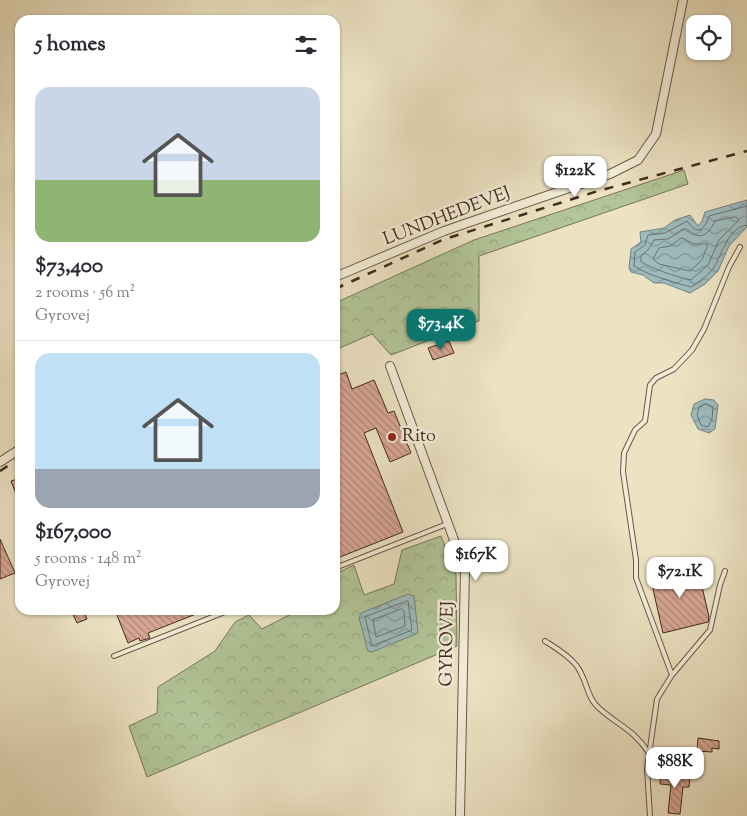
<!DOCTYPE html>
<meta charset="utf-8">
<style>
body{margin:0;font-family:"Sorts Mill Goudy",serif;background:#f7f7f7;color:#2b2b33;height:100vh;display:flex;flex-direction:column;font-size:19px;white-space:nowrap}
*{box-sizing:border-box;margin:0}
p{font-size:16px;color:#7c7c81}
.icon{flex:none;width:28px;height:28px;fill:none;stroke:currentColor;stroke-width:2;stroke-linecap:round;stroke-linejoin:round}
.map{position:relative;flex:1;overflow:hidden}
.details{position:absolute;left:15px;top:15px;width:325px;height:600px;display:flex;flex-direction:column;background:#fff;border-radius:15px;box-shadow:0 1px 4px #0004}
.details>*{flex:none}
.buttons{position:absolute;left:686px;top:15px;display:grid;gap:10px}
.buttons a{display:grid;place-items:center;width:45px;height:45px;border-radius:10px;background:#fff;box-shadow:0 1px 4px #0004;font-size:25px}
.price{position:absolute;translate:-50% -42px;padding:0 11px;border-radius:10px;background:#fff;color:#222;font-size:16px;line-height:32px;filter:drop-shadow(0 1px 2px #0008)}
.price::after{content:'';position:absolute;left:50%;top:30px;width:15px;height:11px;margin-left:-8px;background:inherit;clip-path:polygon(0 0,100% 0,50% 100%)}
.price.selected{background:#0f766e;color:#fff}
ul{padding:0;list-style:none}
li{display:grid;align-content:center;gap:10px;height:265px;padding:0 20px}
li+li{border-top:1px solid #e1e1e2}
li span{display:grid;place-items:center;height:155px;border-radius:15px;color:#555}
li>.icon{margin-inline-start:auto}
span .icon{width:90px;height:90px;fill:#fffc;stroke-width:1}
li b{font-size:21px}
h2{display:flex;justify-content:space-between;align-items:center;height:60px;padding:0 20px;font-size:21px}
.map>svg:first-child{display:block}
.forest{fill:url(#forest-crowns);stroke:#78785a}
.water{fill:url(#water-waves);stroke:#77817e}
.lines{fill:none;stroke-linecap:round;stroke-linejoin:round}
.shore{stroke:#6e736e;stroke-width:1}
.building{fill:url(#building-back-hatch);stroke:#3f2b1d}
.lane-casing{stroke:#6a5946;stroke-width:6}
.street-casing{stroke:#6a5946;stroke-width:10}
.lane{stroke:#f3edd8;stroke-width:4}
.street{stroke:#f3edd8;stroke-width:8}
.rail{stroke:#3f2b1d;stroke-width:2.5;stroke-dasharray:9 9;stroke-linecap:butt}
.poi-dot{fill:#8f2418;stroke:#f3edd8;stroke-width:2}
.labels{text-anchor:middle;dominant-baseline:central;stroke-width:5;stroke-linejoin:round;paint-order:stroke}
.street-label{font-size:18px;fill:#3f2b1d;stroke:#f3edd8}
.poi-label{font-size:18px;fill:#3f2b1d;stroke:#f3edd8;text-anchor:start}
</style>
<div class="map">
<svg width="747" height="816" viewBox="0 0 747 816">
<defs>
<pattern id="forest-crowns" width="20" height="18" patternUnits="userSpaceOnUse" patternTransform="scale(1.25)"><rect width="20" height="18" fill="#b2c598"/><path d="M2 6a3 3 0 1 1 6 0M12 15a3 3 0 1 1 6 0" fill="none" stroke="#9aa983"/></pattern>
<pattern id="water-waves" width="16" height="10" patternUnits="userSpaceOnUse" patternTransform="scale(1.25)"><rect width="16" height="10" fill="#9dbbbe"/><path d="M0 5q4-4 8 0t8 0" fill="none" stroke="#81989a"/></pattern>
<pattern id="building-back-hatch" width="6" height="6" patternUnits="userSpaceOnUse" patternTransform="scale(1.25)"><rect width="6" height="6" fill="#d8a694"/><path d="M-1 5l2 2M0 0l6 6M5-1l2 2" fill="none" stroke="#b18778"/></pattern>
</defs>
<rect width="100%" height="100%" fill="#ece3c3"/>
<filter id="stains"><feTurbulence type="fractalNoise" baseFrequency=".004" numOctaves="4"/><feColorMatrix values="0 0 0 0 .2 0 0 0 0 .09 0 0 0 0 .02 0 0 0 .5 -.17"/></filter>
<radialGradient id="worn" r=".72"><stop offset=".6" stop-color="#630" stop-opacity="0"/><stop offset="1" stop-color="#630" stop-opacity=".3"/></radialGradient>
<!-- forest -->
<path class="forest" d="M684,170L688,184L479,256V321L391,355L372,334L335,350V303L474,240Z
M441,536L456,574L457,646L147,777L129,726L157,713L158,687L215,651L235,622L249,615L262,629L299,610H335V574L354,565L364,595L394,584L402,550Z"/>
<!-- water -->
<path class="water" d="M747,200V227L729,246L718,271L705,284L690,293L664,283H654L643,275L631,272L629,268L631,249L641,242L640,232L664,228L675,220L690,215L698,226L702,221L705,212Z
M705,399L714,400L718,405L715,429L709,433L698,429L691,415L694,404Z
M408,594L414,596L418,633L372,652L368,651L359,618L361,613Z"/>
<g class="lines">
<!-- shore -->
<path class="shore" d="M747,206L709,216L706,224L700,230L694,229L687,221L665,233L648,235L645,245L635,252L634,266C650,276 673,282 691,287C699,282 706,277 712,270C722,257 727,227 747,225
M736,217L739,220L719,240L708,265L691,280C673,276 656,270 641,262V256L649,249L654,240L668,239L684,229C699,239 706,239 715,221Z
M682,238L694,244H708L702,260L690,271L659,264L653,259L659,248L670,246Z
M706,404L713,407L712,419L708,427L701,425L697,415L699,408Z
M408,601L412,630L372,646L365,617Z
M402,609L404,611L405,626L376,637L373,620Z"/>
</g>
<!-- building -->
<path class="building" d="M449,341L454,353L433,360L428,348Z
M346,372L352,389L374,380L388,413L394,411L411,453L390,462L376,428L364,433L403,532L335,559V376Z
M20,478V504L11,481Z
M0,539L15,573L0,579Z
M697,565L709,617L708,622L663,633L650,576Z
M71,610H83L87,619L77,623Z
M115,610H206L148,633L150,638L140,641L139,638L128,643Z
M698,738L719,741V749L712,748V752L697,751Z
M661,772L690,775L689,787H683L680,814L668,813L671,785L660,784Z"/>
<g class="lines">
<defs>
<path id="lane" d="M335,568L447,524
M545,641C556,648 568,655 576,665C587,678 586,698 600,709C619,726 633,729 649,753
M114,656L230,610
M672,675L636,578V560L623,472L624,453L635,430L645,421L650,385L656,378L674,369L692,350L704,329L729,267L740,247
M650,816L647,769L657,699L672,675L710,630L720,585L725,571"/>
<path id="street" d="M335,277L444,231L610,174L638,160L656,134L683,0
M390,366L465,570L460,816
M0,462L20,449"/>
</defs>
<!-- lane casing -->
<use href="#lane" class="lane-casing"/>
<!-- street casing -->
<use href="#street" class="street-casing"/>
<!-- lane -->
<use href="#lane" class="lane"/>
<!-- street -->
<use href="#street" class="street"/>
<!-- rail -->
<path class="rail" d="M335,289L442,240L598,191L747,151
M0,471L20,458"/>
</g>
<!-- markers -->
<circle class="poi-dot" cx="392" cy="437" r="5"/>
<g class="labels">
<!-- street labels -->
<g class="street-label">
<text transform="translate(447 217) rotate(-21)">LUNDHEDEVEJ</text>
<text transform="translate(448 644) rotate(-89)">GYROVEJ</text>
</g>
<!-- poi labels -->
<g class="poi-label">
<text x="402" y="437">Rito</text>
</g>
</g>
<rect width="100%" height="100%" filter="url(#stains)"/>
<rect width="100%" height="100%" fill="url(#worn)"/>
</svg>
<div class="buttons">
<a><svg class="icon" aria-label="locate" viewBox="0 0 24 24"><circle cx="12" cy="12" r="6"/><path d="M12 2v4M12 18v4M2 12h4M18 12h4"/></svg></a>
</div>
<b class="price" style="left:575px;top:198px">$122K</b>
<b class="price selected" style="left:441px;top:351px">$73.4K</b>
<b class="price" style="left:476px;top:582px">$167K</b>
<b class="price" style="left:680px;top:599px">$72.1K</b>
<b class="price" style="left:675px;top:789px">$88K</b>
<section class="details">
<h2>5 homes<svg class="icon" aria-label="filters" viewBox="0 0 24 24"><path d="M4 7h16M4 17h16"/><circle cx="9" cy="7" r="2"/><circle cx="15" cy="17" r="2"/></svg></h2>
<ul>
<li><span style="background:linear-gradient(#c9d6e8 60%,#8fb573 0)"><svg class="icon" aria-label="home" viewBox="0 0 24 24"><path d="M3 11l9-7 9 7M6 9v11h12V9"/></svg></span><div><b>$73,400</b><p>2 rooms · 56 m²</p><p>Gyrovej</p></div></li>
<li><span style="background:linear-gradient(#bfe0f5 75%,#9aa5b1 0)"><svg class="icon" aria-label="home" viewBox="0 0 24 24"><path d="M3 11l9-7 9 7M6 9v11h12V9"/></svg></span><div><b>$167,000</b><p>5 rooms · 148 m²</p><p>Gyrovej</p></div></li>
</ul>
</section>
</div>
